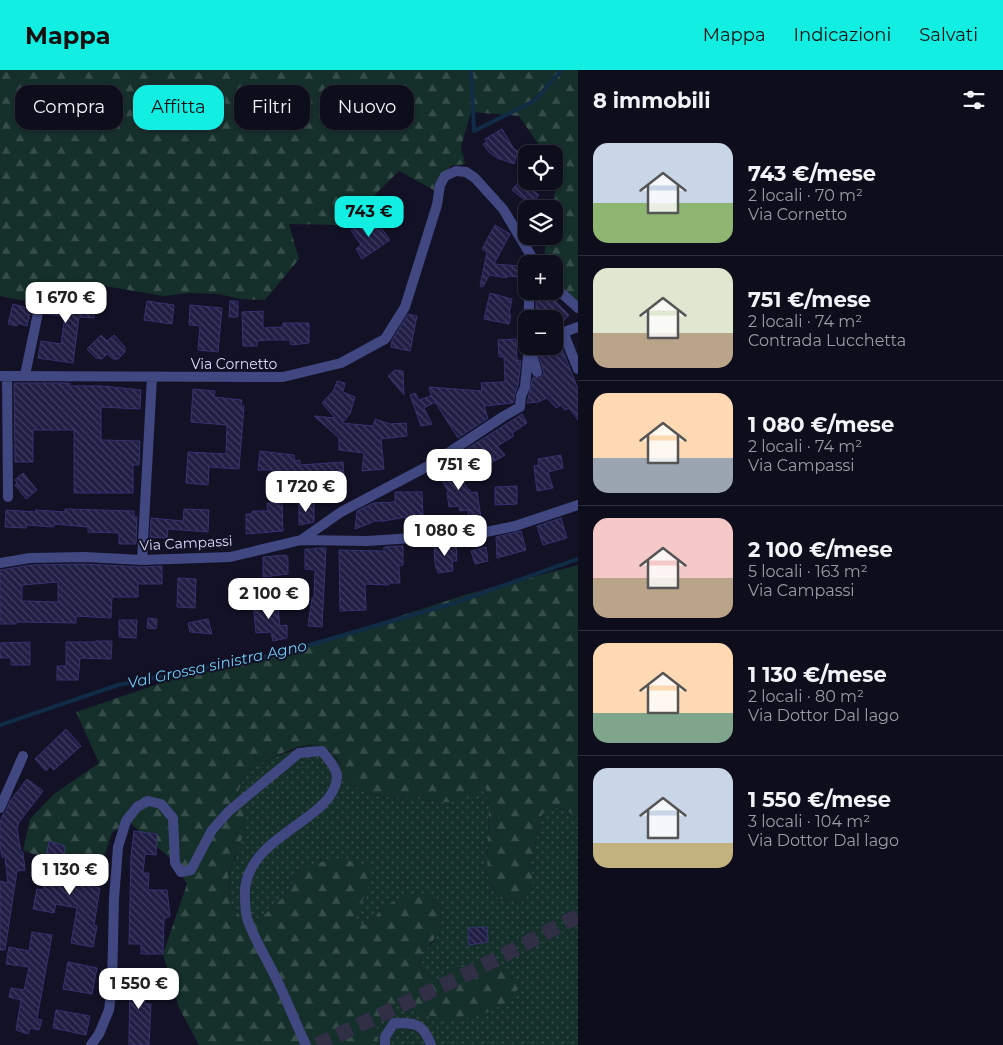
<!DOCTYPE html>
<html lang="it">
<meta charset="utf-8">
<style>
body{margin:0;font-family:Montserrat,sans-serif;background:#1c1b29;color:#f1f3f6;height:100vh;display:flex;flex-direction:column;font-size:19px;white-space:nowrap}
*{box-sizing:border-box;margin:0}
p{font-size:16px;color:#9b9ca3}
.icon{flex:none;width:28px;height:28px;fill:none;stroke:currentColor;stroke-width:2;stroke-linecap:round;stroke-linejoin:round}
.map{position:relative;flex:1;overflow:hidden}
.drawer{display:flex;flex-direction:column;background:#0e0d1c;width:425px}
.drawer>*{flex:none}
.top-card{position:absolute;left:15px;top:15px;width:475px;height:45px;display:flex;gap:10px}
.fabs{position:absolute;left:518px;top:75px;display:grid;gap:10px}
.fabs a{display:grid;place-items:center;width:45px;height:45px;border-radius:10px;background:#0e0d1c;box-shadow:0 1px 4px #0004,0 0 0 1px #2e2d3b;font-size:25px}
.price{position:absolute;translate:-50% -42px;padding:0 11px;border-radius:10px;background:#fff;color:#222;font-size:16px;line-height:32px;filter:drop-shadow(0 1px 2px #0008)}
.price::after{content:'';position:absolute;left:50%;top:30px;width:15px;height:11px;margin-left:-8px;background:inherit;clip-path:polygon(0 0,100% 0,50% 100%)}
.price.current{background:#13eee3;color:#111}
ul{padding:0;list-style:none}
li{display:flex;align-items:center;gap:15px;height:125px;padding:0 15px}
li+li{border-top:1px solid #2e2d3b}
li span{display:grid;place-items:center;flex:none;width:140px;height:100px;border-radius:15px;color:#555}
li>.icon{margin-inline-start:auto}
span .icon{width:60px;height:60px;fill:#fffc;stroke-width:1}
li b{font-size:21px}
h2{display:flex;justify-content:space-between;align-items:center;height:60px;padding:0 15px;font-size:21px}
.chip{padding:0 18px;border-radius:15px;background:#0e0d1c;box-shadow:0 1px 4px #0004,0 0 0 1px #2e2d3b;font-size:18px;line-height:45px}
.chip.current{background:#13eee3;color:#111}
header{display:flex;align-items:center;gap:30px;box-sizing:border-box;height:70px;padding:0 25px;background:#13eee3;color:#111}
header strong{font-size:24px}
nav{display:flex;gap:28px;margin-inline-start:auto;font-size:18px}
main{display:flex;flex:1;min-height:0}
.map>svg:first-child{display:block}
.grass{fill:url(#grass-dots)}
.forest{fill:url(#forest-firs)}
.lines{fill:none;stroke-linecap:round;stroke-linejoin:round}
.stream{stroke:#102c46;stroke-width:4}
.building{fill:url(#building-back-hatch);stroke:#353270;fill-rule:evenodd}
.highway-tunnel{stroke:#302f46;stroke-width:15;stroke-dasharray:15 8;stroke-linecap:butt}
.street{stroke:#404781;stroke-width:10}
.labels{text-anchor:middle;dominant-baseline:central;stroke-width:4;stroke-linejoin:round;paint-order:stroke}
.street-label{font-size:14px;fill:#d9dafc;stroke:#121126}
.water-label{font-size:15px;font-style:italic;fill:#6ecbf5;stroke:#121126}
</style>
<header>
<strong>Mappa</strong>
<nav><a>Mappa</a><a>Indicazioni</a><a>Salvati</a></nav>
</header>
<main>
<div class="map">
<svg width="578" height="975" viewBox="0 0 578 975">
<defs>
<pattern id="grass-dots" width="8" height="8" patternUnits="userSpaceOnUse" patternTransform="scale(1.25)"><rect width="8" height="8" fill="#152f2a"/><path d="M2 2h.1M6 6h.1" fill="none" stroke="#364d4a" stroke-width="1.8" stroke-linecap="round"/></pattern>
<pattern id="forest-firs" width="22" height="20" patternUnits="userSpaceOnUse" patternTransform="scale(1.25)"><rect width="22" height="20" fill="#152f2a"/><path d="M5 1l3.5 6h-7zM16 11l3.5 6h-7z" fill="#364d4a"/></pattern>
<pattern id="building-back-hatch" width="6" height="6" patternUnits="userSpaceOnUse" patternTransform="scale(1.25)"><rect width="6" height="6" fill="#211e45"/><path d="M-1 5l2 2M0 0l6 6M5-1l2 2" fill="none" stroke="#413e61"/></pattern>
</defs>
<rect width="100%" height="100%" fill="#121126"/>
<!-- grass -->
<path class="grass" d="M313,675L333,683L342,699L345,711L368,723L386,727L414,728L440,732L486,718L489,736L487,805L498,828L521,833L532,816L531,793L542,744L553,737L566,740L578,748V975H379L375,961L388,933L407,938L443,915L421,898L422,882L434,872L439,856L441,839L427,825L382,838L369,855L354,853L355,842L365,827L299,800L287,824L261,848L242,849L229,830L228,805L236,785L245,741L238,724L245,702C266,689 289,681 313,675Z"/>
<!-- forest -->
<path class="forest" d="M0,0H578V233L557,213L554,207V194H547L544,188L547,166H554V139H552L558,104L554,97V84H545L519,46L471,42L461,77L465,94L451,96L441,107L437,122L399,101L344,155L289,154L299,189L265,230L240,229L219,224L189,223L163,226L93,214L75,219L42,215L36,233L0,226Z
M578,495V748L566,740L554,737L542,744L531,793L533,816L521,833L498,828L487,805L489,736L486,718L454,732H440L414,728L386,727L368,723L345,711C343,703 339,689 333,683C329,680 319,676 314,675C300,673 258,694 245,702L238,723L245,741L243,765L228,805L229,830L242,849L261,848L287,824L299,800C330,788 339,786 371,797C371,808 369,818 364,828C358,839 355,840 355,853L369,855L382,838L403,826L427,825L441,839C439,861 440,867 422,882L421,898L443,915L452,898L483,890L505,900L521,913L513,928L493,940L474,947L445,950L388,933L375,961L379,975H199L179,938L163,884L187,814L172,790L128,751L112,763L103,789L104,800L99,815H78L67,797L23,780L30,749L54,724L99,693L76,642L179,607L258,592L468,524Z"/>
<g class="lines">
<!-- stream -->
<path class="stream" d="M471,0L474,61L534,31L562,0
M0,655L118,615L278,584L454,533L578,489"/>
</g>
<!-- building -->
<path class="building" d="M502,59L514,79L518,81L514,94L497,88L489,82L483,74L487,72L485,69Z
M526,103V111H539L532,120L539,125L531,135L512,120Z
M368,148L375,158L379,155L390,170L362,189L356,179L361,175L351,160Z
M495,155L510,164L494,194L520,196V207L507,206V208L489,205L483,217L480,216L487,182L482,179Z
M69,221L91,223L89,234L95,235L94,248L79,247L73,293L38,288L41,271L61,274L65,246L45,244L47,224L68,226Z
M539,221H545L569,245L558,257L554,259V249H536V224Z
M490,223L512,229L509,244L511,245L509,254L484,249Z
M147,231L174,235L172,254L144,250Z
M230,231H238V247H229Z
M13,234L31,239L27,256L18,253L17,256L8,254Z
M190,235L222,238L218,282L198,280L200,256L189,255Z
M263,241V258L283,257V253H309V273L291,275L290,270H268L257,271V276H243L242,242Z
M408,244L417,246L410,281L391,277L392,270Z
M101,265L107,271L114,265L125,277V282L118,289H113L107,284L102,289L96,288L87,279Z
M516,269L517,290L521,291L518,315L515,324L513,333L484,336L488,348L458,368L435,332L424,338L432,354L421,356L410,325L415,323L419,330L431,326L429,317L482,321L481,313L505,312L504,287H499L498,270Z
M559,271L578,319V350L569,338L565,340L561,335L556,338L547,328L538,332L527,333L533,307L539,308L544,303L536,276H554V273Z
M395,300L403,301L404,325L388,306Z
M337,311L345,313L343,322L355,327L350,344L342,353L373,356L375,349L390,354L406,353L407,366L381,369L384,399L362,401L364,383L339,380V368L314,346L335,348L322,333L334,320Z
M14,313H70V316H102L141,320L140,339L101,337V370L140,371L139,395H133V423H74V360H33V392H15Z
M193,319L215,321L214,327L242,330L241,336H244L239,399L209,397L208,415L186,413L188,382L226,384L227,355L191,352Z
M522,344L527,353L512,363L514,366L497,376L505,385L478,400L465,380Z
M260,381L294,385L295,391L300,390V395L343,392L344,408L315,411L316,426L306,427L305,412H302V408L280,410L279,400H258Z
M561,385L563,398L548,402L553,418L537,421L534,396L539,395L538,389Z
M451,390L468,420H470V423L477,422L481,447L469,449L468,440L460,441L459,436L449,437L447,422H449L435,400Z
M23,403L37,420L26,429L15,415L17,413L15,410Z
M517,416V434L495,435V417Z
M395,422H422L423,445H421V453H406L405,447L384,451H375L355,459L357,441L373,433L395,432Z
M299,432H314V452L299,455Z
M267,433H282L283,461L246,464V444H252L253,441H268Z
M65,439L134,441V447H137L136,474H119V463L88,462V457L54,454V457L27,455L26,458L5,457L6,440L37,442L35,440L65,442Z
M184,439L209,440L208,462L168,459L167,468L150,467L151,448L183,451Z
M561,448L567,468L543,475L537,456Z
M521,461L526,480L497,488L496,467Z
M456,472L457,491H452L453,501L438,503L435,494L434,474Z
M403,476V495L399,496L400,513H389V515L365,514L366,540L340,541L339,480L384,481V477Z
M486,477L488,491L475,494L471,481Z
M315,478H326L322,557L308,556L312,528H314L315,500L305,499V479H315Z
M286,485L288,487V504L263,507V487Z
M84,494L142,497L162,496V514H138V527H112L111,548L76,546V553L16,552V554H0V500L31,495ZM58,512V532L22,531V515Z
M178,508L196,509L195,538L177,537Z
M277,530L280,556L287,555V568L273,571L271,562L256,563L253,533Z
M148,548L157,549L156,559L147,558Z
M208,549L212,564L190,562L188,553Z
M119,550H137L136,568L119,567Z
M96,571H112L111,589L80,588L78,610H57V596H66V572H96Z
M30,572V595H11V588H0V573Z
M66,659L81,676L54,700L50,696L46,701L35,689Z
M27,709L43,721L19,752L17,759L21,782H23L25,800L17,801L5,880H0V811L8,813L5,787H2L0,775V753L3,744L6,741L10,731Z
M134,761L157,764L156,785L145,784L143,803H149L148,820H167L170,846L164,849L163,884H141V874H129L131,786Z
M49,771L65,776L60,810L80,813L83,797L95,799L92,816L100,818L94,855L97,856L93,877L71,873L77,838L56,834L54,843L33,839L37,819L43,820L50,787L46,786Z
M487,857L488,872L469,875L468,858Z
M32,862L52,865L37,949L42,950L39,960L30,958L28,964L16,960L21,930L9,927L11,918L24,920L29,897L6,894L9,877L29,881Z
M68,892L97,898L92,924L63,919Z
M130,899L146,900L145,934H151L149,975H129Z
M56,940L90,946L86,965L53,958Z"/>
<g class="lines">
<!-- highway-tunnel -->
<path class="highway-tunnel" d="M317,975L473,901L578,846"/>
<!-- street -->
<path class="street" d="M554,216L578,238
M529,249V221
M563,262L578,299
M554,266L578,257
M531,281L537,302
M25,305L38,243
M0,306L283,307L341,293L385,269L405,237L437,135L440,115L445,106L456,101L466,102L475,108L503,139L536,194
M7,306L8,427
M301,470L341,442L430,395L504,346L520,337L521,326L525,317L529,276
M142,490L152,307
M0,493L30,488L85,487L142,490L230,487L301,470L367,471L476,464L515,456L578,435
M0,738L23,686
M91,975L99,964L109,940L112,916L114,829L118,777L126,751L137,737L148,731L161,734L173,748L175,793L181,802L191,800L212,760L229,741L299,683L322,681C327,688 337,698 337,707C334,749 256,763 246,813C244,820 245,845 248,851C255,870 266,888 275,906C286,928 295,952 306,975
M385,975V967L394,953C416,953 423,953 431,975"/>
</g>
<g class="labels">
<!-- street labels -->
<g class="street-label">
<text x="234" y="294">Via Cornetto</text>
<text transform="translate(186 473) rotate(-3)">Via Campassi</text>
</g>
<!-- water labels -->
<g class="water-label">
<text transform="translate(217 594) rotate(-12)">Val Grossa sinistra Agno</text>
</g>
</g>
</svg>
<div class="fabs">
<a><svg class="icon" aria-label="locate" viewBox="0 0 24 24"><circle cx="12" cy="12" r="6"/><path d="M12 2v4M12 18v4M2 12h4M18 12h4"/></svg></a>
<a><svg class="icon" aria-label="layers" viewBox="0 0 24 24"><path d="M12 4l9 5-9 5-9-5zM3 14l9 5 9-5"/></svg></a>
<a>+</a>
<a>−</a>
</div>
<b class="price current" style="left:369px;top:168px">743 €</b>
<b class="price" style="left:66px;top:254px">1 670 €</b>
<b class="price" style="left:459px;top:421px">751 €</b>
<b class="price" style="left:306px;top:443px">1 720 €</b>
<b class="price" style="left:445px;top:487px">1 080 €</b>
<b class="price" style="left:269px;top:550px">2 100 €</b>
<b class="price" style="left:70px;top:826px">1 130 €</b>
<b class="price" style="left:139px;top:940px">1 550 €</b>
<div class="top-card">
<a class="chip">Compra</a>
<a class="chip current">Affitta</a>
<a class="chip">Filtri</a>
<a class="chip">Nuovo</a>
</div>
</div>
<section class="drawer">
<h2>8 immobili<svg class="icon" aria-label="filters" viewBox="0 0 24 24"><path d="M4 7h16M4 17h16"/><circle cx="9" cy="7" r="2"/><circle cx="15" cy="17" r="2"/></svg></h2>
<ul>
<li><span style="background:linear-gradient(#c9d6e8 60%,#8fb573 0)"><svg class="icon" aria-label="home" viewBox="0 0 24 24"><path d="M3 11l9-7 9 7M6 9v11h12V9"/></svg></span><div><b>743 €/mese</b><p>2 locali · 70 m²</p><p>Via Cornetto</p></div></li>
<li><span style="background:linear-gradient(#dfe7d0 65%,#b9a48a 0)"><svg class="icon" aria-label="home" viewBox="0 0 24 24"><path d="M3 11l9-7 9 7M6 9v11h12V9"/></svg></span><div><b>751 €/mese</b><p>2 locali · 74 m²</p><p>Contrada Lucchetta</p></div></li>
<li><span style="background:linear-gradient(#ffd9b3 65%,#9aa5b1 0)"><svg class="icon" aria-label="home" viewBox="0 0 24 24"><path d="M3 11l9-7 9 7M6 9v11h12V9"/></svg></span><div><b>1 080 €/mese</b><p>2 locali · 74 m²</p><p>Via Campassi</p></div></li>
<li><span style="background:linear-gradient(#f6c9c9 60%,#b9a48a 0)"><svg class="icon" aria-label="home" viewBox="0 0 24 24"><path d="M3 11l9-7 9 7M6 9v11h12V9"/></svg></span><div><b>2 100 €/mese</b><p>5 locali · 163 m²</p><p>Via Campassi</p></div></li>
<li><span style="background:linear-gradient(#ffd9b3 70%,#7fa58c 0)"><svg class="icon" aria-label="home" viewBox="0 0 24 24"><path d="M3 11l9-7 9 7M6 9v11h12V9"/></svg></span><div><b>1 130 €/mese</b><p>2 locali · 80 m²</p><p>Via Dottor Dal lago</p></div></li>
<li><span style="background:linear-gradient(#c9d6e8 75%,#c2b280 0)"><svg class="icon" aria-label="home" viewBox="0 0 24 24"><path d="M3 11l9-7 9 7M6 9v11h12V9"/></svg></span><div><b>1 550 €/mese</b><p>3 locali · 104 m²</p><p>Via Dottor Dal lago</p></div></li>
</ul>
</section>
</main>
